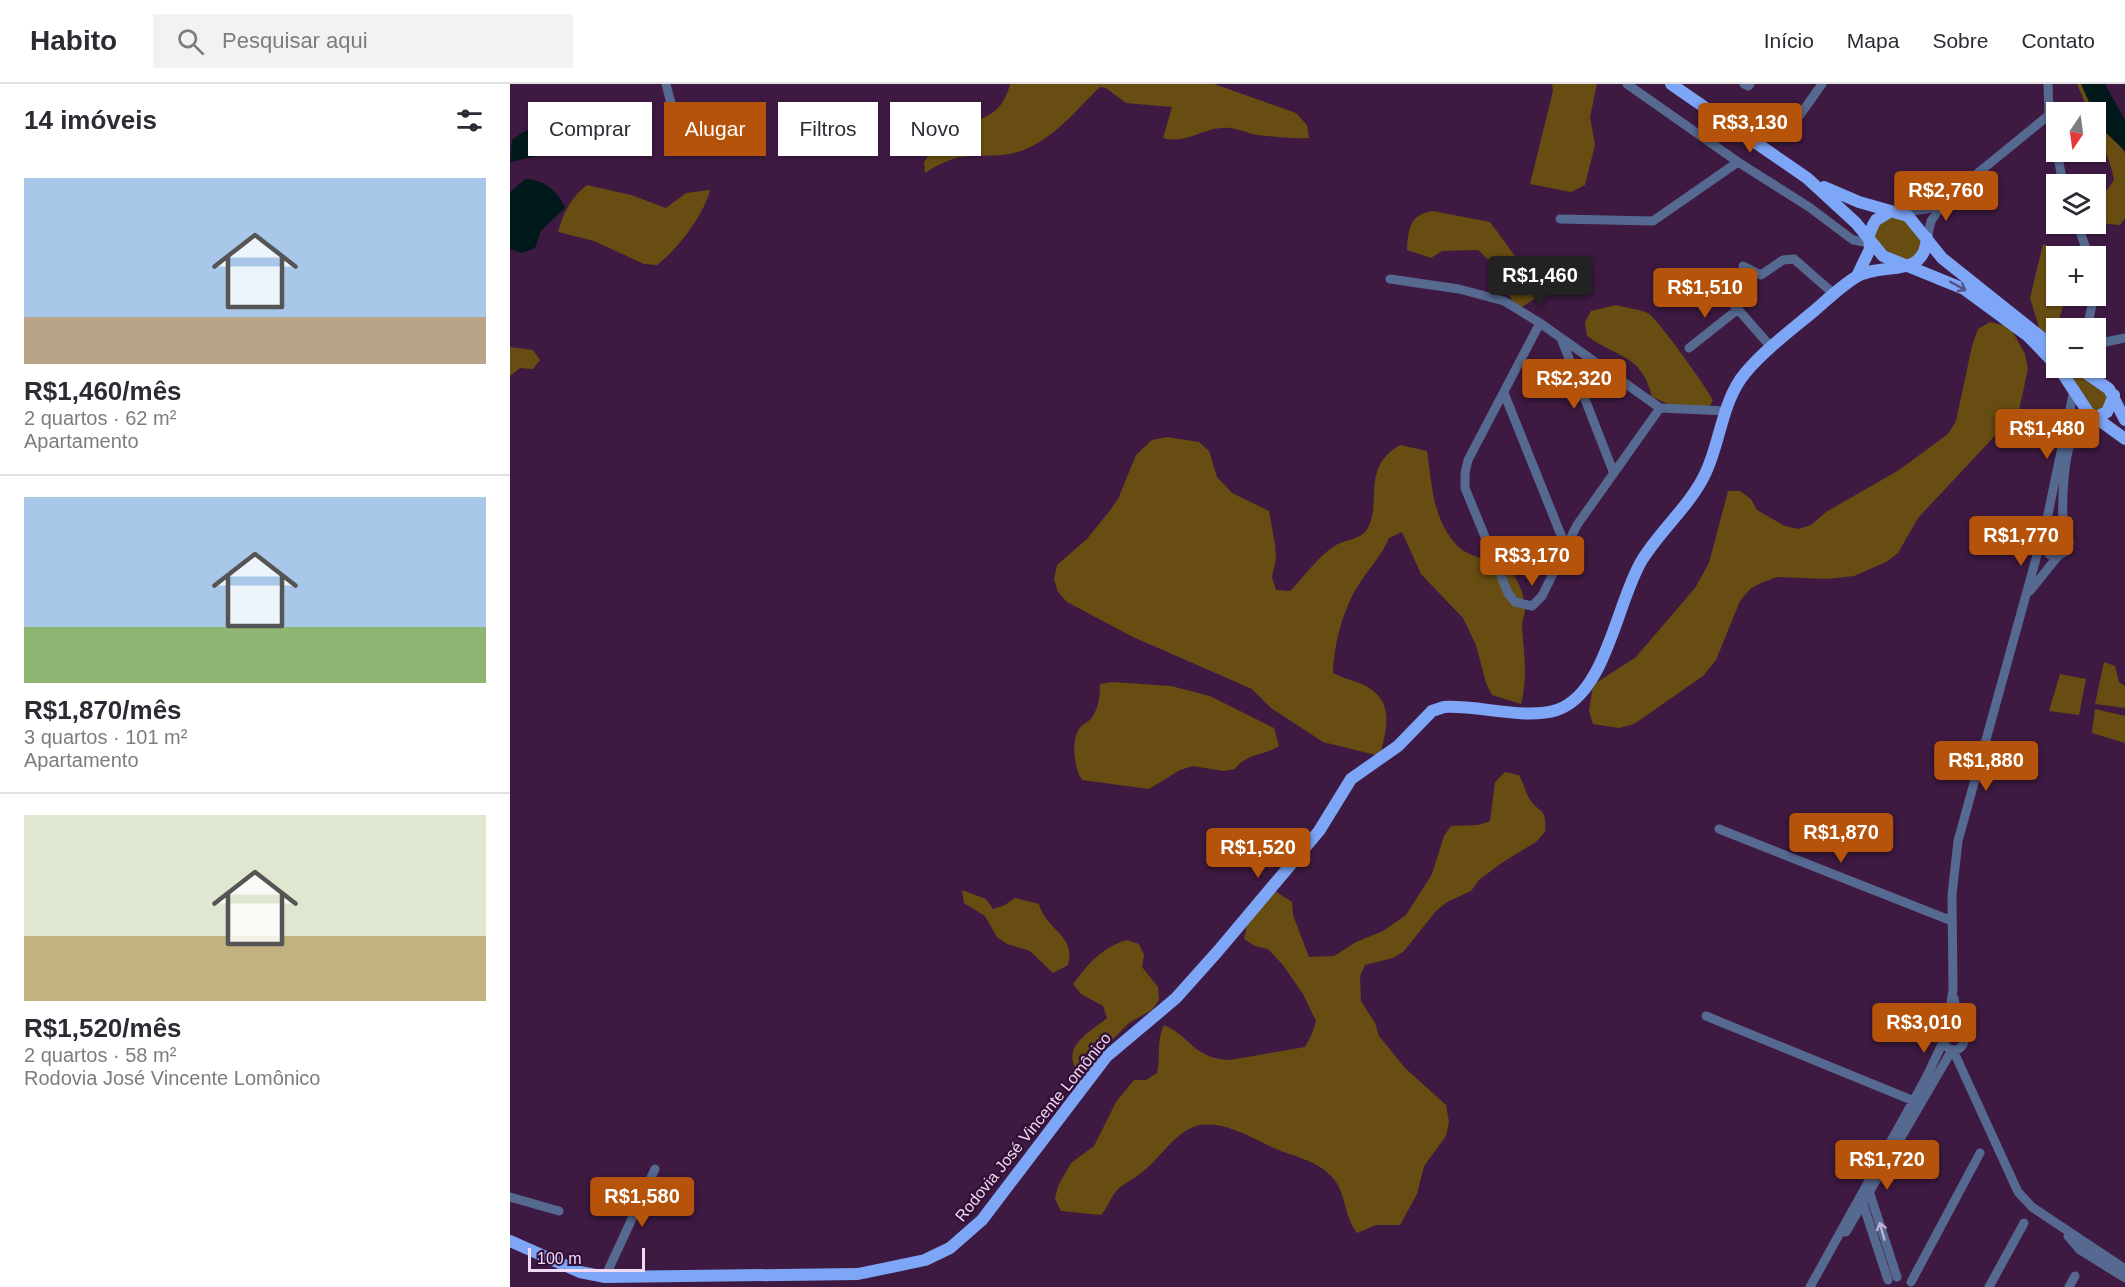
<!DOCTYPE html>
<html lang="pt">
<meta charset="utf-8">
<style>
body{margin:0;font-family:Arial,sans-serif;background:#f2f2f3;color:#2b2b33;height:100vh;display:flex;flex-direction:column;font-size:22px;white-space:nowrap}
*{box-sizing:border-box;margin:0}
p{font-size:20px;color:#7c7c81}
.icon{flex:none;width:33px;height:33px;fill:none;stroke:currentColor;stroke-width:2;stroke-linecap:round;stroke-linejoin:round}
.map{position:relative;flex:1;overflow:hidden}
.panel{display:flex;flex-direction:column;background:#fff;width:510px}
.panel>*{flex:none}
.guide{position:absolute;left:18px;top:18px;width:570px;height:54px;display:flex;gap:12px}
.needle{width:39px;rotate:193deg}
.tools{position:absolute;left:1536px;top:18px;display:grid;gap:12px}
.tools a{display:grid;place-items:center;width:60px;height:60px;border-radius:0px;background:#fff;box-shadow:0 2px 4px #0004;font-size:30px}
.scale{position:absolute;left:18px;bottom:15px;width:117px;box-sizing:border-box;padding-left:6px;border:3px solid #f1daf3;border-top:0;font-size:16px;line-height:21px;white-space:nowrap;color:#f1daf3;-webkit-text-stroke:4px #331037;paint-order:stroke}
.price{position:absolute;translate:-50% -51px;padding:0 14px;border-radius:6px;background:#b45309;color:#fff;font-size:20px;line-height:39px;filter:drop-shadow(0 2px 3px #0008)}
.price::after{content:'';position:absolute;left:50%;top:36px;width:18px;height:14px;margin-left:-9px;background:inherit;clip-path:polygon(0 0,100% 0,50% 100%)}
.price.current{background:#222;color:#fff}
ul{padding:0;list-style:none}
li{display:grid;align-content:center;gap:12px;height:318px;padding:0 24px}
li+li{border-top:2px solid #e1e1e2}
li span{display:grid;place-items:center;height:186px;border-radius:0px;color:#555}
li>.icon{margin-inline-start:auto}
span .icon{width:108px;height:108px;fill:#fffc;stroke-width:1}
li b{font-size:26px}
h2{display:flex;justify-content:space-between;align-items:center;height:72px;padding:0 24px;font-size:26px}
.chip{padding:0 21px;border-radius:0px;background:#fff;box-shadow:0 2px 4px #0004;font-size:21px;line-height:54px}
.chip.current{background:#b45309;color:#fff}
header{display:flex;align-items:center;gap:36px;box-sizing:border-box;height:84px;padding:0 30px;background:#fff;border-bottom:2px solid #e1e1e2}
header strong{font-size:28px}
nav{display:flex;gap:33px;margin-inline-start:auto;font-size:21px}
.search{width:420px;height:54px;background:#f2f2f3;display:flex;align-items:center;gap:15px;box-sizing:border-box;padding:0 21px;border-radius:0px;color:#7c7c81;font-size:22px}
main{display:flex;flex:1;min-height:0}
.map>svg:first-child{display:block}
.green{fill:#674d11}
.water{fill:#02191b}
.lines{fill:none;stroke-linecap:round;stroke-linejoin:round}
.minor{stroke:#566991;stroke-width:9}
.major{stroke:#7ea6f7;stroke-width:12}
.oneway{stroke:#55548d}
.oneway2{stroke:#bbb2d1}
.labels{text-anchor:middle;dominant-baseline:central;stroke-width:5;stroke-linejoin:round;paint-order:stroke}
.street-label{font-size:16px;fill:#f1daf3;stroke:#331037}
</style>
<header>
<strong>Habito</strong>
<div class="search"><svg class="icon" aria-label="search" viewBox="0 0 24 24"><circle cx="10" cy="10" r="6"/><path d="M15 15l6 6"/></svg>Pesquisar aqui</div>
<nav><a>Início</a><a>Mapa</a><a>Sobre</a><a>Contato</a></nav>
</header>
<main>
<section class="panel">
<h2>14 imóveis<svg class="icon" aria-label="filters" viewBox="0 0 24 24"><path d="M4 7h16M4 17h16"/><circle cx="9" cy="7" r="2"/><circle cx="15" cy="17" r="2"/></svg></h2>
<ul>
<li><span style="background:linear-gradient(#a9c7e8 75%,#b9a48a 0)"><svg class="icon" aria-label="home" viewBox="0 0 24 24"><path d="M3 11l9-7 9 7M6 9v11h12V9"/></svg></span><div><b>R$1,460/mês</b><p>2 quartos · 62 m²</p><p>Apartamento</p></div></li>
<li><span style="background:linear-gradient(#a9c7e8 70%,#8fb573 0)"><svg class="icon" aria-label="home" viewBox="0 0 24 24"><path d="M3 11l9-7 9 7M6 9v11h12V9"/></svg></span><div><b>R$1,870/mês</b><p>3 quartos · 101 m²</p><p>Apartamento</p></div></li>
<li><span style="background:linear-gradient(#dfe7d0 65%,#c2b280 0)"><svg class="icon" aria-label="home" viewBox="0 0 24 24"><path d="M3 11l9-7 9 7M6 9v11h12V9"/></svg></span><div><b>R$1,520/mês</b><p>2 quartos · 58 m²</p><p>Rodovia José Vincente Lomônico</p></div></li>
</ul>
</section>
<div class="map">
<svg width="1615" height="1203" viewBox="0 0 1615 1203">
<rect width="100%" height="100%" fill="#3e1a42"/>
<!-- green -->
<path class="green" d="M500,0H704L786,29L797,41L799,54C782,55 765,53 748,51C739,50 730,45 720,44C693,42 679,61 653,54L662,23L616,19L596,4L590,3C563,29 541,59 504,69C488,73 473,71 458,72C443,73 427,81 415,89L414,78C421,68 430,58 440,51C467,32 491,37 500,0Z
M1042,0H1087L1080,33L1085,61L1075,101L1061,108L1020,100L1043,7Z
M1567,0H1582L1615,70V134L1610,141L1586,139V113L1597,106L1604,96C1600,71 1586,53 1586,28H1579Z
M77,101L121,111L156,124L176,109L200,106C194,131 167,166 147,181L134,180L84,157L48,148C53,129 62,112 77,101Z
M923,127L980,138L1027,202L1026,214L1007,226L982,179L968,166L932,167L921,174L897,166C898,145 900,130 923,127Z
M1381,132L1394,135L1412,159L1402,176C1385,174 1374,167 1364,154L1369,139Z
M1533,160L1546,166L1550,172H1546V212H1563L1556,214L1548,238L1557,244H1546V261L1532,253L1520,214Z
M1106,221C1116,224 1129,225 1138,229C1147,234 1197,304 1203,316L1197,327L1172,326L1142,313C1132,270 1107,274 1077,252L1075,238L1081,227Z
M1480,238L1500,243L1515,270L1518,285L1509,326L1408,434L1388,469L1376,478L1344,492L1317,495L1267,493L1251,499L1240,505L1230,517L1206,576L1193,592L1124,640L1109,644L1083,640L1079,627L1083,601L1126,573L1185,504L1199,479L1218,407H1230L1241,415L1247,426L1275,442L1288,445L1301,441L1316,428L1389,386L1438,350L1446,337L1462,262L1468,245Z
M0,263L23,266L30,276L23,285L10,284L0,292Z
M1555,284H1560L1597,311L1596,321L1588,326L1583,325Z
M657,353L689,358L699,367L707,393L722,409L759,427L765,460L766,475L762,493L766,506L780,507C795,492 808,472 826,461C837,455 851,456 858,444C872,416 851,384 890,361L917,367C922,400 922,431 944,458C955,473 977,474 993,482C1007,489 1014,509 1015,525C1015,530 1012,536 1012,543C1014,570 1018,593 1011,620L982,611L976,599L966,561L953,534L911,490L892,448L879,454C872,471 861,482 851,497C834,522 824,558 823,589C835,596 851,597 862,606C885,623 875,649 870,672L813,658L761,624L742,605L623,553L557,518L548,508L544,495L547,481L577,455L601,425L608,415L626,371L642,356Z
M1594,578L1605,582L1609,598L1615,602V624L1585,620Z
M1550,590L1576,595L1569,631L1539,627Z
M602,598L661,602L700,612L764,644L769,662C753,672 736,669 725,685L713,687L683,682L670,686L639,705L572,696C564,684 561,657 569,645C573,639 580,638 583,632C589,622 590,611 590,600Z
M1585,625L1615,632V659L1582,649Z
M995,688L1009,691C1013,698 1015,707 1019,714C1029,731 1037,721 1035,748L1026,758L990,780L969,796L961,807L937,818L926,827L894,867L883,874L855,881L850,892L851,917L865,939L869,952L895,984L936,1021L939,1038L936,1052L914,1082L907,1110L890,1141H866L847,1149C833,1131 837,1108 821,1092C806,1076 784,1073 764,1064C742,1054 712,1035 686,1042C664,1049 649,1076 631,1089C624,1095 615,1099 608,1105C602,1111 598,1123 591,1131L551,1127L545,1115L548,1102L561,1079L584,1062L606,1018L624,996H636L647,989C651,972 646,957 654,941C683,954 682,974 720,976L795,963L802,950L806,937L793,910L773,881L758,865L745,862L734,855L741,825L759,803L782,818L783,831L799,873L824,872L846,858L873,847L896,831L922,790L934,752L941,742L968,741L980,737L985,698Z
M452,806L476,815L483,825L495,821L505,814L529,820C537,848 566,850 558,881L543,889L520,867L497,860L487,853L475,832L454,819Z
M617,856L629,860L634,871L632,883L648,903L649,916L642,926L620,938L593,965L575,973L566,985C552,961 582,947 597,934L593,922L571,910L563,900C579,879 591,864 617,856Z"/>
<!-- water -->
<path class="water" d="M1571,0H1595L1615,36V67L1590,43Z
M29,42H41L47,50L46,65L41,69L0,78L2,56L13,48Z
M15,95C33,95 49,107 55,124L31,147L25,164L12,169L0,165V108Z"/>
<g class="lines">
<!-- minor -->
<path class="minor" d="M156,0L170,54
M1117,0L1228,78L1299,123L1343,156L1360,159
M1234,0L1238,2L1240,0
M1538,0L1539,31L1546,66
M1290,31L1312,0
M1547,68L1553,100
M1390,128L1417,125L1436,115L1539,31
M1050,135L1143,137L1228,78
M1567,140L1579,172
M1417,154L1421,137L1435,117
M1233,182L1251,191L1273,176L1284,175L1324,210
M880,195L949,205L994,217L1030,239L1150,324
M1212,207L1261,263
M1030,239L958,376L955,389V404L998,509L1005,518L1022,522L1032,512L1067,441L1150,324L1216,327
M1577,244L1584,212
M1051,254L1103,387
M1586,260L1615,254
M1179,264L1227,226
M1065,291L1086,280
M994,309L1055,461
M1554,447C1551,422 1553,370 1565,347C1569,339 1576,337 1584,334
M1534,449L1564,306
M1520,507L1548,472
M1209,745L1442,837
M1444,914L1451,950
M1196,932L1404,1017
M1434 956a10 10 0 1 1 20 0a10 10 0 1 1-20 0Z
M1436,950L1443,906L1442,811L1448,757L1532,453L1539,446L1549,445C1559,449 1562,458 1556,467L1548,472L1540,471L1531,462
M1443,966L1508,1108L1522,1123L1615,1185
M1359,1107L1387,1193
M0,1113L49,1127
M1352,1117L1378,1196
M1336,1148L1442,966
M1558,1152L1570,1166L1615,1194
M95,1193L145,1085
M1401,1198L1470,1069
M1300,1203L1416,994L1434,956
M1479,1203L1514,1139
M1559,1203L1565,1192"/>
<!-- major -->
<path class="major" d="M1161,0L1297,94L1346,139L1373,172L1454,205L1518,252L1546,281
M1314,103L1349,118L1398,132L1432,174L1546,265
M1347,192L1360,165L1359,151L1363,141L1366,136L1381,127
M1549,284L1578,328L1615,355
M1569,284L1599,305L1615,336
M1584,334L1597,328L1604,311
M0,1157L70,1188L95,1193L348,1190L415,1176L440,1164L472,1136L596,973L666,914L708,867L809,747L841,695L888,662L922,627L934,623C969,621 1014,636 1047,626C1096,610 1107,517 1132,476C1151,445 1181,421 1196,388C1211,356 1212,316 1236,288C1256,265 1281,246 1304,227C1317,216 1331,202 1346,193C1373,177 1414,196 1417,154"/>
</g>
<!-- one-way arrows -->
<defs><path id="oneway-shaft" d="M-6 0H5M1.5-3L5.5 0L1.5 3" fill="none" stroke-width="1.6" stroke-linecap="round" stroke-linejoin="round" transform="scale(1.5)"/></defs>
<use class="oneway" href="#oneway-shaft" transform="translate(1448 202) rotate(29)"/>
<use class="oneway2" href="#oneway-shaft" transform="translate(1372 1147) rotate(-106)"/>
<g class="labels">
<!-- street labels -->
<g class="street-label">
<text transform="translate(523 1043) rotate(-51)">Rodovia José Vincente Lomônico</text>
</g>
</g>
</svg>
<div class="tools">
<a><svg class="needle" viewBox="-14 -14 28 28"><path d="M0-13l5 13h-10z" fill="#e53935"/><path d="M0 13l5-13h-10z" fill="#7c7c81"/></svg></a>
<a><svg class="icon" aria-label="layers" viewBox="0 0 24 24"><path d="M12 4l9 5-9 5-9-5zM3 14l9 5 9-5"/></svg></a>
<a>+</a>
<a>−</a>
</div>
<div class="scale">100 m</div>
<b class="price" style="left:1240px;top:70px">R$3,130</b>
<b class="price" style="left:1436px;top:138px">R$2,760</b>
<b class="price current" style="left:1030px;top:223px">R$1,460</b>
<b class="price" style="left:1195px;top:235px">R$1,510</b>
<b class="price" style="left:1064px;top:326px">R$2,320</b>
<b class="price" style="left:1537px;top:376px">R$1,480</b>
<b class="price" style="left:1511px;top:483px">R$1,770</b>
<b class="price" style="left:1022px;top:503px">R$3,170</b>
<b class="price" style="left:1476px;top:708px">R$1,880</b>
<b class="price" style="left:1331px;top:780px">R$1,870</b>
<b class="price" style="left:748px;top:795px">R$1,520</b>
<b class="price" style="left:1414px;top:970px">R$3,010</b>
<b class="price" style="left:1377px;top:1107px">R$1,720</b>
<b class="price" style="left:132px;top:1144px">R$1,580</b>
<div class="guide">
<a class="chip">Comprar</a>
<a class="chip current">Alugar</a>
<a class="chip">Filtros</a>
<a class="chip">Novo</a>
</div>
</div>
</main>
